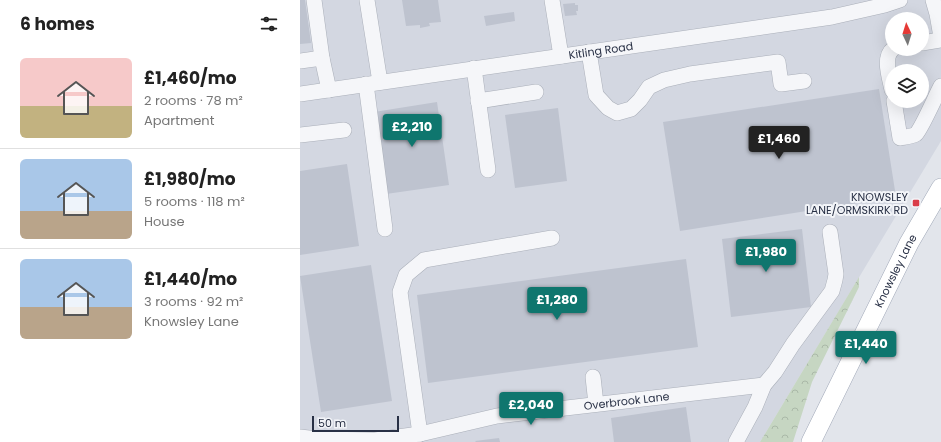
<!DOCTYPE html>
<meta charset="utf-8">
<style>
body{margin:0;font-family:Poppins,sans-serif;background:#f2f2f2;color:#222;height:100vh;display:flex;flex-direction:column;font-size:15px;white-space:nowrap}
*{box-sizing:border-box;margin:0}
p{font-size:13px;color:#767676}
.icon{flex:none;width:22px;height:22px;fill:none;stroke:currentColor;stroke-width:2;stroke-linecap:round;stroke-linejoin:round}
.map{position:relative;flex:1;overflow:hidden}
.side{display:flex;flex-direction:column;background:#fff;width:300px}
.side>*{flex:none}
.needle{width:26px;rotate:356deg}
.controls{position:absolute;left:585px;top:12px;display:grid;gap:8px}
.controls a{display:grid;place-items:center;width:44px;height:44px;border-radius:50%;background:#fff;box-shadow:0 4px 16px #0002;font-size:20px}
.scale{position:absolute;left:12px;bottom:10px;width:87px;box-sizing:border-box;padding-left:4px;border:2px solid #283045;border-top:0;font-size:11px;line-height:14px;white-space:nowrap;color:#283045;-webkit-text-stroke:3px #f2f4f8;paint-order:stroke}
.price{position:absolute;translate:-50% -34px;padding:0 9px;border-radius:4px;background:#0f766e;color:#fff;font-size:13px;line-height:26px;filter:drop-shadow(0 1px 2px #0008)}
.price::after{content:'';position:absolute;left:50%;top:24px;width:12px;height:9px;margin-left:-6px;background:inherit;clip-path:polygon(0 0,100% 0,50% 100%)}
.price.selected{background:#222;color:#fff}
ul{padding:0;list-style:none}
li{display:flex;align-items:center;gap:12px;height:100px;padding:0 20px}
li+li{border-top:1px solid #e0e0e0}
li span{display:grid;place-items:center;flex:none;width:112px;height:80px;border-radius:6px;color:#555}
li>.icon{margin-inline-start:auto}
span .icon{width:48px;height:48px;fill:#fffc;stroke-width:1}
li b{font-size:17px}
h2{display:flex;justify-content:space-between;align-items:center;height:48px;padding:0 20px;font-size:17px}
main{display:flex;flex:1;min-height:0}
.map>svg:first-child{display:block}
.built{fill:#d3d7e1;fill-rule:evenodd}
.forest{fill:url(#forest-crowns)}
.building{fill:#bec3cf}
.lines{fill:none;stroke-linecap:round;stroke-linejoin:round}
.minor-casing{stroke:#aaafb9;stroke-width:16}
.major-casing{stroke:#a0a8b8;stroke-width:20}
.minor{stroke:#f5f6f9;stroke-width:15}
.major{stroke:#fff;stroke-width:19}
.poi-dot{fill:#da3d49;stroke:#f2f4f8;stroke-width:1.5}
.labels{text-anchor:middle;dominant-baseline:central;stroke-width:4;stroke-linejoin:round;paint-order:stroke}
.street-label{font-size:11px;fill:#283045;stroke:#f2f4f8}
.poi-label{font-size:11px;fill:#283045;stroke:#f2f4f8;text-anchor:end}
</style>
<main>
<section class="side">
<h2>6 homes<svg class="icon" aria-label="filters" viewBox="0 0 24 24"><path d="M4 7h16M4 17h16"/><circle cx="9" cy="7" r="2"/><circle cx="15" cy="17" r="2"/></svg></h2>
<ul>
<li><span style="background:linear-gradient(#f6c9c9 60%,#c2b280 0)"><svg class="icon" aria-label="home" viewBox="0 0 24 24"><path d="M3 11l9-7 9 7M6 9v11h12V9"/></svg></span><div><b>£1,460/mo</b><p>2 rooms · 78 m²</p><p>Apartment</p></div></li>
<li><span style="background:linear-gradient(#a9c7e8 65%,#b9a48a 0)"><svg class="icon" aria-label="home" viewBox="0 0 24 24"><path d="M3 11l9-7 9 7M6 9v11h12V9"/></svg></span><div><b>£1,980/mo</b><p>5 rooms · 118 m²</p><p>House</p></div></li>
<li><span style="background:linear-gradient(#a9c7e8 60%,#b9a48a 0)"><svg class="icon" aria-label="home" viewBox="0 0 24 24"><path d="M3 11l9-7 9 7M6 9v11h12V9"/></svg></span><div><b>£1,440/mo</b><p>3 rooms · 92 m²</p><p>Knowsley Lane</p></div></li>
</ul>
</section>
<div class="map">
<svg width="641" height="442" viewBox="0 0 641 442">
<defs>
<pattern id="forest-crowns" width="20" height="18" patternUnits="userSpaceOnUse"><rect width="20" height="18" fill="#c6d6c2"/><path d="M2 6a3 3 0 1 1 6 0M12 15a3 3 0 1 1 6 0" fill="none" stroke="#aab8a8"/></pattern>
</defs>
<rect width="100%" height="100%" fill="#e2e5eb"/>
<!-- built -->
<path class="built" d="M0,0H641V141L460,442H0ZM592,19H622V49H592ZM592,71H622V101H592Z"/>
<!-- forest -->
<path class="forest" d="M559,277V287L512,382L493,442H460Z"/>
<!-- building -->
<path class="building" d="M0,0H5L11,43L0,44Z
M102,0H138L141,22L129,23L130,26L120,28V25L106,26Z
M275,3V5H278V11H276L277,15L265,16L263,4Z
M214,12L215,21L186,26L184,16Z
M579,89L596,197L380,231L363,122Z
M137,102L149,185L86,194L74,112Z
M258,108L267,181L215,188L205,115Z
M47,164L59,246L0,255V171Z
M502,229L511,307L431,317L422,239Z
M386,259L398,347L128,383L117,295Z
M71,265L92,401L21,412L0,276Z
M386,407L391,442H314L311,418Z
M199,438L200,442H176L175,441Z"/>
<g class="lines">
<defs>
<g id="minor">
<path d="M14,0L22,58L29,90"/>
<path d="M67,0L80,82"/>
<path d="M252,0L261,56"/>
<path d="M633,0L637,14L641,37"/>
<path d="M622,43L641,40"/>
<path d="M289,52L296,95L308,108L317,113L331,109L340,100L349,87L364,80L390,74L478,62L481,84L504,81"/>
<path d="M0,61L22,58"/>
<path d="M174,68L188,170"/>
<path d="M66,84L85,229"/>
<path d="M592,90C590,79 582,57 593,49"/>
<path id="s1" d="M0,94L532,17L585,5L600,0"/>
<path d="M178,101L236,92"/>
<path d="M594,101L600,138C605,137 611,137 616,134C622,128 636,95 641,86"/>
<path d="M0,135L44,130"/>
<path d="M293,377L296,404"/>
<path d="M120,434L100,292L106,275L124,260L252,238"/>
<path id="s2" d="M0,437L17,439L75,440L120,434L197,416L464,385"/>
<path d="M436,442L455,407L464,385L475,372L493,344L532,291L535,280L536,274L530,232"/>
</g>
<g id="major">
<path id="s3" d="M511,442L609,243L641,188"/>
</g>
</defs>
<!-- minor casing -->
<use href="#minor" class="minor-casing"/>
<!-- major casing -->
<use href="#major" class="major-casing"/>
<!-- minor -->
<use href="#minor" class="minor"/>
<!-- major -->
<use href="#major" class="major"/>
</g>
<!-- markers -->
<rect class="poi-dot" x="612" y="199" width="8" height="8" rx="2"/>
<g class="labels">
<!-- street labels -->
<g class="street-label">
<text stroke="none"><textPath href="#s1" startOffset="304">Kitling Road</textPath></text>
<text stroke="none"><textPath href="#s3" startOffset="191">Knowsley Lane</textPath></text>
<text stroke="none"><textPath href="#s2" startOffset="330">Overbrook Lane</textPath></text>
</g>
<!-- poi labels -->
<g class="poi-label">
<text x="608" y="197">KNOWSLEY<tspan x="608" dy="13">LANE/ORMSKIRK RD</tspan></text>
</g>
</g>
</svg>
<div class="controls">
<a><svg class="needle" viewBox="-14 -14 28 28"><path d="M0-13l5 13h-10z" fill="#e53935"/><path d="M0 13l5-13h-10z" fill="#767676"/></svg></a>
<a><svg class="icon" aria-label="layers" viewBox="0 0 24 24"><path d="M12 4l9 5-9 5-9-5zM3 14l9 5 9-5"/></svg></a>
</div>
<div class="scale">50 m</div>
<b class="price" style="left:112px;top:148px">£2,210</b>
<b class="price selected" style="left:479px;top:160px">£1,460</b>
<b class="price" style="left:466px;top:273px">£1,980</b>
<b class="price" style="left:257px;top:321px">£1,280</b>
<b class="price" style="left:566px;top:365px">£1,440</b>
<b class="price" style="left:231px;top:426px">£2,040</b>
</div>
</main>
